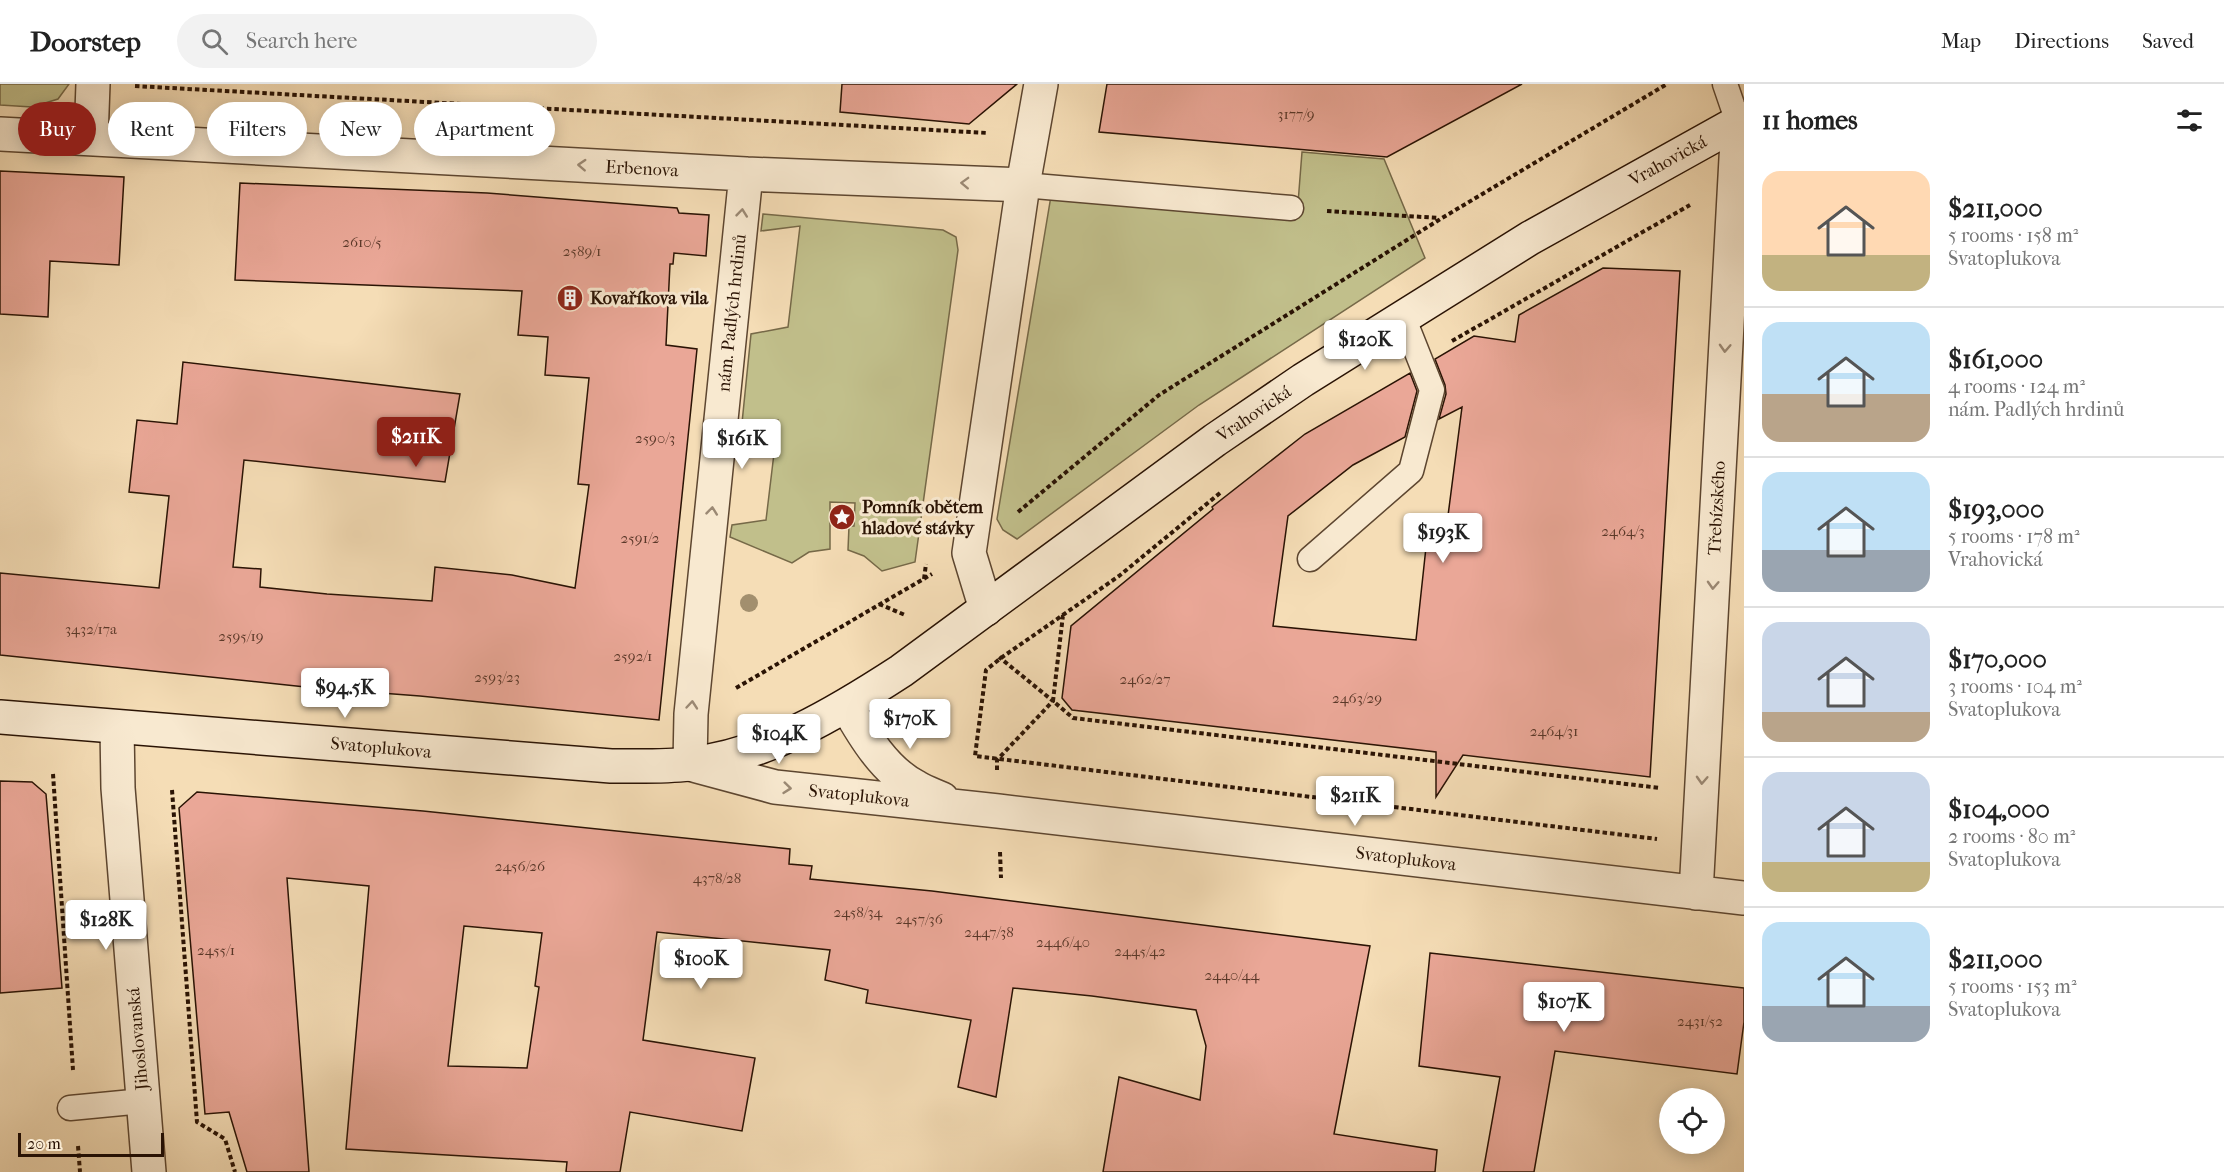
<!DOCTYPE html>
<meta charset="utf-8">
<style>
body{margin:0;font-family:"IM FELL French Canon",serif;background:#f2f2f2;color:#222;height:100vh;display:flex;flex-direction:column;font-size:22px;white-space:nowrap}
*{box-sizing:border-box;margin:0}
p{font-size:20px;color:#767676}
.icon{flex:none;width:33px;height:33px;fill:none;stroke:currentColor;stroke-width:2;stroke-linecap:round;stroke-linejoin:round}
.map{position:relative;flex:1;overflow:hidden}
.details{display:flex;flex-direction:column;background:#fff;width:480px}
.details>*{flex:none}
.top-card{position:absolute;left:18px;top:18px;width:570px;height:54px;display:flex;gap:12px}
.buttons{position:absolute;left:1659px;top:1004px;display:grid;gap:12px}
.buttons a{display:grid;place-items:center;width:66px;height:66px;border-radius:50%;background:#fff;box-shadow:0 3px 15px #0003;font-size:30px}
.scale{position:absolute;left:18px;bottom:15px;width:146px;box-sizing:border-box;padding-left:6px;border:3px solid #2a1304;border-top:0;font-size:16px;line-height:21px;white-space:nowrap;color:#2a1304;-webkit-text-stroke:4px #f8e9d0;paint-order:stroke}
.price{position:absolute;translate:-50% -51px;padding:0 14px;border-radius:6px;background:#fff;color:#222;font-size:20px;line-height:39px;filter:drop-shadow(0 2px 3px #0008)}
.price::after{content:'';position:absolute;left:50%;top:36px;width:18px;height:14px;margin-left:-9px;background:inherit;clip-path:polygon(0 0,100% 0,50% 100%)}
.price.on{background:#8f2418;color:#fff}
ul{padding:0;list-style:none}
li{display:flex;align-items:center;gap:18px;height:150px;padding:0 18px}
li+li{border-top:2px solid #e0e0e0}
li span{display:grid;place-items:center;flex:none;width:168px;height:120px;border-radius:18px;color:#555}
li>.icon{margin-inline-start:auto}
span .icon{width:72px;height:72px;fill:#fffc;stroke-width:1}
li b{font-size:26px}
h2{display:flex;justify-content:space-between;align-items:center;height:72px;padding:0 18px;font-size:26px}
.tag{padding:0 21px;border-radius:27px;background:#fff;box-shadow:0 3px 15px #0003;font-size:21px;line-height:54px}
.tag.on{background:#8f2418;color:#fff}
header{display:flex;align-items:center;gap:36px;box-sizing:border-box;height:84px;padding:0 30px;background:#fff;border-bottom:2px solid #e0e0e0}
header strong{font-size:28px}
nav{display:flex;gap:33px;margin-inline-start:auto;font-size:21px}
.search{width:420px;height:54px;background:#f2f2f2;display:flex;align-items:center;gap:15px;box-sizing:border-box;padding:0 21px;border-radius:33px;color:#767676;font-size:22px}
main{display:flex;flex:1;min-height:0}
.map>svg:first-child{display:block}
.green{fill:#c1bf8b;stroke:#766948;stroke-width:1.5}
.building{fill:#eaa797;stroke:#2a1304;stroke-width:1.5;fill-rule:evenodd}
.lines{fill:none;stroke-linecap:round;stroke-linejoin:round}
.lane-casing{stroke:#5d4630;stroke-width:27}
.street-casing{stroke:#5d4630;stroke-width:36}
.secondary-casing{stroke:#2a1304;stroke-width:36}
.path{stroke:#2a1304;stroke-width:4;stroke-dasharray:4.5 3;stroke-linecap:butt}
.lane{stroke:#f8e9d0;stroke-width:24}
.street{stroke:#f8e9d0;stroke-width:33}
.secondary{stroke:#f8e9d0;stroke-width:33}
.tree{fill:#a28f6e}
.oneway{stroke:#9b8974}
.labels{text-anchor:middle;dominant-baseline:central;stroke-width:6;stroke-linejoin:round;paint-order:stroke}
.number-label{font-size:15px;fill:#5a3829}
.street-label{font-size:18px;fill:#2a1304;stroke:#f8e9d0}
.poi-label{font-size:18px;font-weight:bold;fill:#2a1304;stroke:#f8e9d0;text-anchor:start}
</style>
<header>
<strong>Doorstep</strong>
<div class="search"><svg class="icon" aria-label="search" viewBox="0 0 24 24"><circle cx="10" cy="10" r="6"/><path d="M15 15l6 6"/></svg>Search here</div>
<nav><a>Map</a><a>Directions</a><a>Saved</a></nav>
</header>
<main>
<div class="map">
<svg width="1744" height="1088" viewBox="0 0 1744 1088">
<rect width="100%" height="100%" fill="#f5ddb6"/>
<filter id="stains"><feTurbulence type="fractalNoise" baseFrequency=".00333" numOctaves="4"/><feColorMatrix values="0 0 0 0 .2 0 0 0 0 .09 0 0 0 0 .02 0 0 0 .5 -.17"/></filter>
<radialGradient id="worn" r=".72"><stop offset=".6" stop-color="#630" stop-opacity="0"/><stop offset="1" stop-color="#630" stop-opacity=".3"/></radialGradient>
<!-- green -->
<path class="green" d="M0,0H69L58,15L32,23L0,21Z
M1302,68L1384,75L1425,174L1199,321L1017,455L1003,446L997,435L1051,112L1297,132Z
M763,130L943,146L956,153L958,166L915,478L882,487L864,472L848,466L849,442H854L855,419L830,418V465L809,468L792,479L730,453L732,441L766,436L778,336L742,339L751,250L788,243L800,142L761,147Z"/>
<!-- building -->
<path class="building" d="M842,0H1017L969,40L840,28Z
M1107,0H1522L1387,73L1099,48Z
M0,87L124,93L119,181L50,177L48,233L0,230Z
M240,99L487,109L677,124L679,129L709,131L706,172L674,169L673,180H670L666,261L697,265L659,636L420,612L315,604L0,571V489L159,504L169,412L129,408L137,336L177,340L183,278L460,310L445,398L244,376L233,483L261,485L260,503L327,510L432,517L435,483L512,491L575,504L589,401L578,400L589,294L545,291L548,253L518,251L522,207L235,196Z
M1603,184L1680,187L1650,693L1463,671L1436,713V668L1072,626L1062,614L1071,542L1213,425L1212,423L1305,350L1410,289L1417,307L1405,353L1353,381L1288,432L1273,542L1416,556L1427,454L1445,455L1462,323L1439,335L1446,310L1445,301L1435,275L1474,252L1515,258L1519,231Z
M0,697L32,698L46,710L62,904L0,909Z
M197,708L423,727L790,765L789,780L812,782L810,795L932,807L1370,862L1334,1050L1437,1066L1435,1088H1103L1119,993L1200,1016L1206,962L1196,926L1092,912L1013,904L996,1013L958,1003L971,936L866,919L868,906L825,896L830,866L657,848L643,956L755,974L742,1047L630,1028L620,1088H566L567,1078L346,1065L369,802L287,794L309,1088H247L229,1028L205,1030L179,724ZM464,842L542,849L535,902L539,903L527,984L448,982Z
M1430,869L1744,904V938L1737,990L1555,967L1534,1088H1483L1500,993L1419,982Z"/>
<g class="lines">
<defs>
<path id="lane" d="M1725,0L1738,38
M1023,101L1291,124
M1310,475L1411,387L1432,306L1403,233
M70,1024L143,1017"/>
<path id="street" d="M0,50L746,90L1023,101
M91,55L93,0
M746,90L691,630L690,680L775,703L998,727L1744,814
M986,525L969,469L1023,101L1041,0
M847,622C864,652 885,687 916,703C924,708 933,711 942,715
M117,643L118,704L149,1088
M1696,809L1738,38"/>
<path id="secondary" d="M0,633L611,682C637,682 664,683 689,680C766,672 838,628 901,587L1215,356L1303,296L1530,154L1744,35"/>
</defs>
<!-- lane casing -->
<use href="#lane" class="lane-casing"/>
<!-- street casing -->
<use href="#street" class="street-casing"/>
<!-- secondary casing -->
<use href="#secondary" class="secondary-casing"/>
<!-- path -->
<path class="path" d="M135,2L988,49
M1327,127L1439,134
M1452,257L1690,121
M1220,409L1119,492L1001,574L986,586L975,672L1657,755
M1018,428L1159,311L1442,134L1667,0
M924,495L926,480
M879,520L905,531
M1063,531L1053,617L1073,634L1660,704
M736,604L932,490
M997,686V676L1053,617L999,573
M53,690L73,986
M172,706L197,1038L225,1055L235,1088
M1000,768L1001,794
M78,1062L80,1088"/>
<!-- lane -->
<use href="#lane" class="lane"/>
<!-- street -->
<use href="#street" class="street"/>
<!-- secondary -->
<use href="#secondary" class="secondary"/>
</g>
<!-- trees -->
<circle class="tree" cx="749" cy="519" r="9"/>
<!-- one-way arrows -->
<defs><path id="oneway-chevron" d="M-2-3.5L2.5 0L-2 3.5" fill="none" stroke-width="1.6" stroke-linecap="round" stroke-linejoin="round" transform="scale(1.5)"/></defs>
<g class="oneway">
<use href="#oneway-chevron" transform="translate(582 81) rotate(-177)"/>
<use href="#oneway-chevron" transform="translate(965 99) rotate(-178)"/>
<use href="#oneway-chevron" transform="translate(742 129) rotate(-84)"/>
<use href="#oneway-chevron" transform="translate(1725 264) rotate(93)"/>
<use href="#oneway-chevron" transform="translate(712 427) rotate(-84)"/>
<use href="#oneway-chevron" transform="translate(1713 501) rotate(93)"/>
<use href="#oneway-chevron" transform="translate(692 621) rotate(-85)"/>
<use href="#oneway-chevron" transform="translate(1702 696) rotate(93)"/>
<use href="#oneway-chevron" transform="translate(787 704) rotate(6)"/>
</g>
<!-- icons -->
<defs>
<symbol id="building-disc" viewBox="-11 -11 22 22"><circle r="9.5" fill="#8f2418" stroke="#f8e9d0"/><path d="M-4-6H4V6H1V3H-1V6H-4ZM-2.5-4.3h1.7v1.8h-1.7ZM.8-4.3h1.7v1.8H.8ZM-2.5-1h1.7V.8h-1.7ZM.8-1h1.7V.8H.8Z" fill="#fff"/></symbol>
<symbol id="sight-disc" viewBox="-11 -11 22 22"><circle r="9.5" fill="#8f2418" stroke="#f8e9d0"/><path d="M0-6L1.8-2.2L6-1.7L2.9 1.2L3.7 5.4L0 3.3L-3.7 5.4L-2.9 1.2L-6-1.7L-1.8-2.2Z" fill="#fff"/></symbol>
</defs>
<g fill-rule="evenodd">
<use href="#building-disc" x="555" y="199" width="30" height="30"/>
<use href="#sight-disc" x="827" y="418" width="30" height="30"/>
</g>
<g class="labels">
<!-- number labels -->
<g class="number-label">
<text x="1296" y="30">3177/9</text>
<text x="362" y="158">2610/5</text>
<text x="582" y="167">2589/1</text>
<text x="655" y="354">2590/3</text>
<text x="1623" y="447">2464/3</text>
<text x="640" y="454">2591/2</text>
<text x="91" y="545">3432/17a</text>
<text x="241" y="552">2595/19</text>
<text x="633" y="572">2592/1</text>
<text x="497" y="593">2593/23</text>
<text x="1145" y="595">2462/27</text>
<text x="1357" y="614">2463/29</text>
<text x="1554" y="647">2464/31</text>
<text x="520" y="782">2456/26</text>
<text x="717" y="794">4378/28</text>
<text x="858" y="828">2458/34</text>
<text x="919" y="835">2457/36</text>
<text x="989" y="848">2447/38</text>
<text x="1063" y="858">2446/40</text>
<text x="216" y="866">2455/1</text>
<text x="1140" y="867">2445/42</text>
<text x="1232" y="891">2440/44</text>
<text x="1700" y="937">2431/52</text>
</g>
<!-- street labels -->
<g class="street-label">
<text transform="translate(1668 77) rotate(-29)">Vrahovická</text>
<text transform="translate(642 85) rotate(3)">Erbenova</text>
<text transform="translate(732 229) rotate(-84)">nám. Padlých hrdinů</text>
<text transform="translate(1254 330) rotate(-34)">Vrahovická</text>
<text transform="translate(1717 424) rotate(-87)">Třebízského</text>
<text transform="translate(381 664) rotate(5)">Svatoplukova</text>
<text transform="translate(859 712) rotate(6)">Svatoplukova</text>
<text transform="translate(1406 775) rotate(7)">Svatoplukova</text>
<text transform="translate(138 955) rotate(-95)">Jihoslovanská</text>
</g>
<!-- poi labels -->
<g class="poi-label">
<text x="590" y="214">Kovaříkova vila</text>
<text x="862" y="423">Pomník obětem<tspan x="862" dy="21">hladové stávky</tspan></text>
</g>
</g>
<rect width="100%" height="100%" filter="url(#stains)"/>
<rect width="100%" height="100%" fill="url(#worn)"/>
</svg>
<div class="buttons">
<a><svg class="icon" aria-label="locate" viewBox="0 0 24 24"><circle cx="12" cy="12" r="6"/><path d="M12 2v4M12 18v4M2 12h4M18 12h4"/></svg></a>
</div>
<div class="scale">20 m</div>
<b class="price" style="left:1365px;top:287px">$120K</b>
<b class="price on" style="left:416px;top:384px">$211K</b>
<b class="price" style="left:742px;top:386px">$161K</b>
<b class="price" style="left:1443px;top:480px">$193K</b>
<b class="price" style="left:345px;top:635px">$94.5K</b>
<b class="price" style="left:910px;top:666px">$170K</b>
<b class="price" style="left:779px;top:681px">$104K</b>
<b class="price" style="left:1355px;top:743px">$211K</b>
<b class="price" style="left:106px;top:867px">$128K</b>
<b class="price" style="left:701px;top:906px">$100K</b>
<b class="price" style="left:1564px;top:949px">$107K</b>
<div class="top-card">
<a class="tag on">Buy</a>
<a class="tag">Rent</a>
<a class="tag">Filters</a>
<a class="tag">New</a>
<a class="tag">Apartment</a>
</div>
</div>
<section class="details">
<h2>11 homes<svg class="icon" aria-label="filters" viewBox="0 0 24 24"><path d="M4 7h16M4 17h16"/><circle cx="9" cy="7" r="2"/><circle cx="15" cy="17" r="2"/></svg></h2>
<ul>
<li><span style="background:linear-gradient(#ffd9b3 70%,#c2b280 0)"><svg class="icon" aria-label="home" viewBox="0 0 24 24"><path d="M3 11l9-7 9 7M6 9v11h12V9"/></svg></span><div><b>$211,000</b><p>5 rooms · 158 m²</p><p>Svatoplukova</p></div></li>
<li><span style="background:linear-gradient(#bfe0f5 60%,#b9a48a 0)"><svg class="icon" aria-label="home" viewBox="0 0 24 24"><path d="M3 11l9-7 9 7M6 9v11h12V9"/></svg></span><div><b>$161,000</b><p>4 rooms · 124 m²</p><p>nám. Padlých hrdinů</p></div></li>
<li><span style="background:linear-gradient(#bfe0f5 65%,#9aa5b1 0)"><svg class="icon" aria-label="home" viewBox="0 0 24 24"><path d="M3 11l9-7 9 7M6 9v11h12V9"/></svg></span><div><b>$193,000</b><p>5 rooms · 178 m²</p><p>Vrahovická</p></div></li>
<li><span style="background:linear-gradient(#c9d6e8 75%,#b9a48a 0)"><svg class="icon" aria-label="home" viewBox="0 0 24 24"><path d="M3 11l9-7 9 7M6 9v11h12V9"/></svg></span><div><b>$170,000</b><p>3 rooms · 104 m²</p><p>Svatoplukova</p></div></li>
<li><span style="background:linear-gradient(#c9d6e8 75%,#c2b280 0)"><svg class="icon" aria-label="home" viewBox="0 0 24 24"><path d="M3 11l9-7 9 7M6 9v11h12V9"/></svg></span><div><b>$104,000</b><p>2 rooms · 80 m²</p><p>Svatoplukova</p></div></li>
<li><span style="background:linear-gradient(#bfe0f5 70%,#9aa5b1 0)"><svg class="icon" aria-label="home" viewBox="0 0 24 24"><path d="M3 11l9-7 9 7M6 9v11h12V9"/></svg></span><div><b>$211,000</b><p>5 rooms · 153 m²</p><p>Svatoplukova</p></div></li>
</ul>
</section>
</main>
